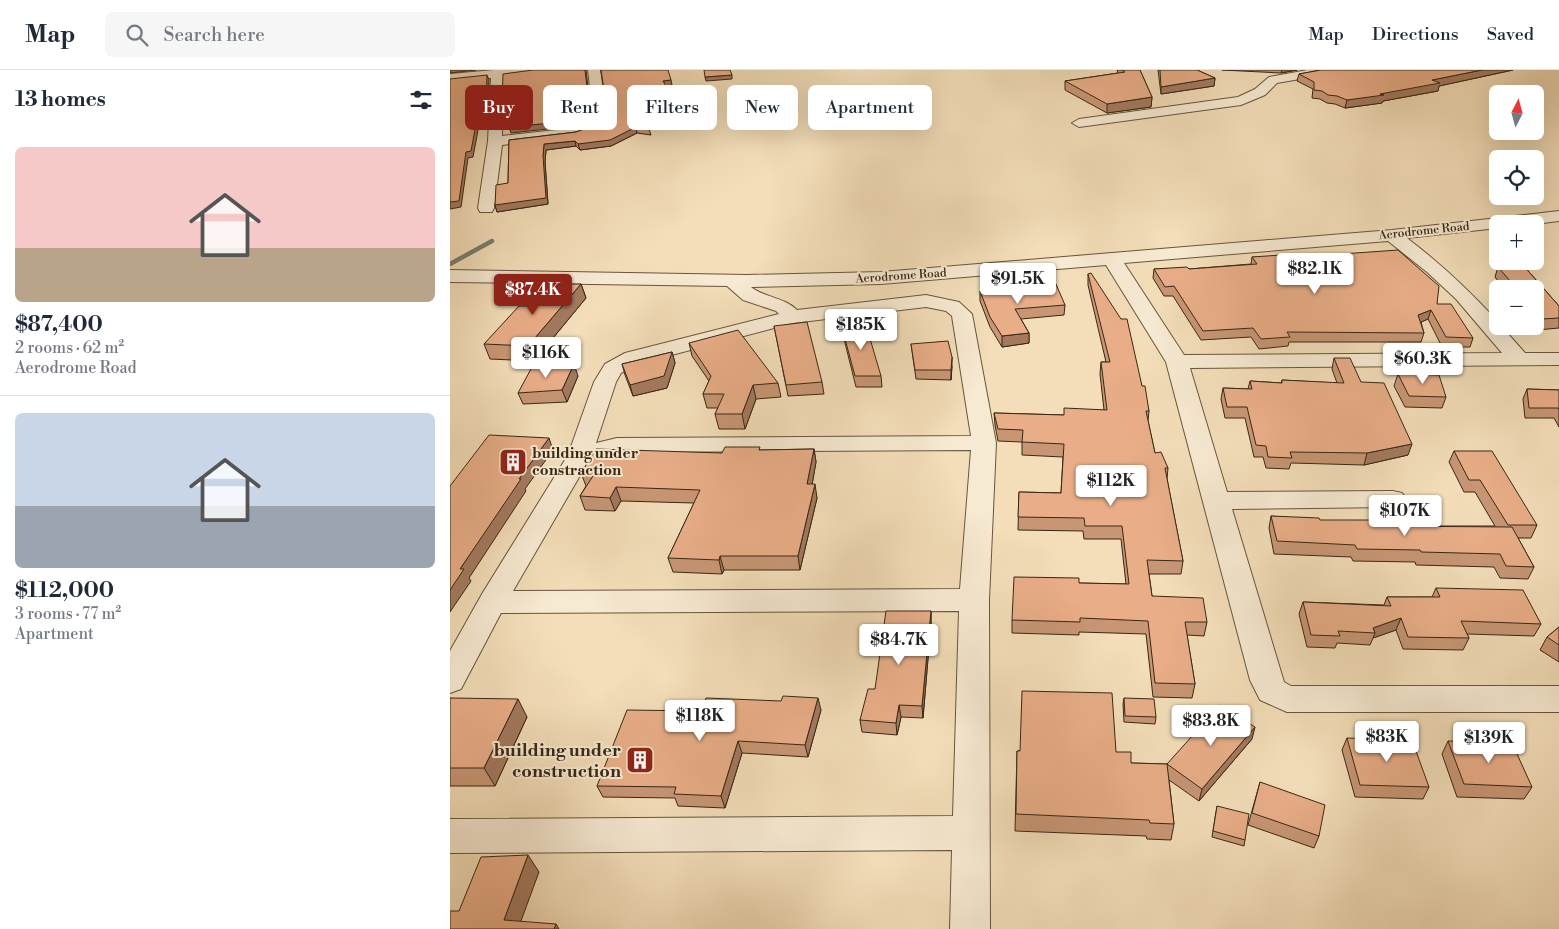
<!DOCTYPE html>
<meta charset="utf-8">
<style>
body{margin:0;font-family:"Libre Bodoni",serif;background:#f6f6f7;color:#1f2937;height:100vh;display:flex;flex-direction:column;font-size:19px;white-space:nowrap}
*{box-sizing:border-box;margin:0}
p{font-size:16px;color:#747a83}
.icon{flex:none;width:28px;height:28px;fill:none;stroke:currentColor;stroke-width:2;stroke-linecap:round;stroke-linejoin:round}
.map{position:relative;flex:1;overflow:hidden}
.panel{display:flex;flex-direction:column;background:#fff;width:450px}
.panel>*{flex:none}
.guide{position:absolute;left:15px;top:15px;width:475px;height:45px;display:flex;gap:10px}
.needle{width:32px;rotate:6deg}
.tools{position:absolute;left:1039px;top:15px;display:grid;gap:10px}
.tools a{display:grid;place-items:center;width:55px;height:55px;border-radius:8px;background:#fff;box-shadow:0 5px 20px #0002;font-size:25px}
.price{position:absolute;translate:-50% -42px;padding:0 11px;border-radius:5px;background:#fff;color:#222;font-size:16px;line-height:32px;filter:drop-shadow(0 1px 2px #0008)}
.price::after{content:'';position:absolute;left:50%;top:30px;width:15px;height:11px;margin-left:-8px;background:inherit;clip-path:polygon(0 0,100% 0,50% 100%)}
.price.active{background:#8f2418;color:#fff}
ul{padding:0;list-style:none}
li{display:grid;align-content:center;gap:10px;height:265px;padding:0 15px}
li+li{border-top:1px solid #e0e1e3}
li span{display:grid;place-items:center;height:155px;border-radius:8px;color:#555}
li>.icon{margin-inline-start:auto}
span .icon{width:90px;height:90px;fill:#fffc;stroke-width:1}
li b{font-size:21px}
h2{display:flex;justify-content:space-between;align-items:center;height:60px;padding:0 15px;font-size:21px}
.pill{padding:0 18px;border-radius:8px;background:#fff;box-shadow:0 5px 20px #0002;font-size:18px;line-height:45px}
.pill.active{background:#8f2418;color:#fff}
header{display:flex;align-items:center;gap:30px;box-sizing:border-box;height:70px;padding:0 25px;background:#fff;border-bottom:1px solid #e0e1e3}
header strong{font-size:24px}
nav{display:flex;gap:28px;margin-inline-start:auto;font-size:18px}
.search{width:350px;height:45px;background:#f6f6f7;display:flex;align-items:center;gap:12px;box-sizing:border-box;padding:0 18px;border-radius:8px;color:#747a83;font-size:19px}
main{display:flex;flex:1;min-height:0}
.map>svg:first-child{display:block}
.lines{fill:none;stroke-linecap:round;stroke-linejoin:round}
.stream{stroke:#738171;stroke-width:4.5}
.minor-casing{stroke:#66563d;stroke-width:2}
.minor{fill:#f7ead2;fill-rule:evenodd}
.wall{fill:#c89675;stroke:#372814}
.shaded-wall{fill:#a37a5f;stroke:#372814}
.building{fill:#e9ae88;stroke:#372814}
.labels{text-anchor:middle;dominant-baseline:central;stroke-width:4;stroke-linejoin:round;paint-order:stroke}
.far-street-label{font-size:12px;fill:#372814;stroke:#f7ead2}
.poi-label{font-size:15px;font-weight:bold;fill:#372814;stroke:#f7ead2;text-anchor:start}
.near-poi-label{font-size:18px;font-weight:bold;fill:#372814;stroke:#f7ead2;text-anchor:end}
</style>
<header>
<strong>Map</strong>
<div class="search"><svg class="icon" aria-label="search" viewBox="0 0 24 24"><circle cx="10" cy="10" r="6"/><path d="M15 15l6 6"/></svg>Search here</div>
<nav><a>Map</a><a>Directions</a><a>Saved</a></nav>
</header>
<main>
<section class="panel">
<h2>13 homes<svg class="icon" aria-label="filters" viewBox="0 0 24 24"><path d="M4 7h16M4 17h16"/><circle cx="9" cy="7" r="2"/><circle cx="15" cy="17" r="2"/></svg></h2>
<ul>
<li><span style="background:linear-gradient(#f6c9c9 65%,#b9a48a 0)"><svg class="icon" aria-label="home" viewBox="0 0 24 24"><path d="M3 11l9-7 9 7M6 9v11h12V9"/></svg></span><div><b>$87,400</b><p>2 rooms · 62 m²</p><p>Aerodrome Road</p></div></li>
<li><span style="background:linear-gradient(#c9d6e8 60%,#9aa5b1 0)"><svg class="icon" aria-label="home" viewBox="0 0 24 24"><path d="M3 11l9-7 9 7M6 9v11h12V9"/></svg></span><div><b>$112,000</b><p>3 rooms · 77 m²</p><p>Apartment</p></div></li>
</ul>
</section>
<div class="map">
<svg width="1109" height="859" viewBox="0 0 1109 859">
<rect width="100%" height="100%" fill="#f3deb9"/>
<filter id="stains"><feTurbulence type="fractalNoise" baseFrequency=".004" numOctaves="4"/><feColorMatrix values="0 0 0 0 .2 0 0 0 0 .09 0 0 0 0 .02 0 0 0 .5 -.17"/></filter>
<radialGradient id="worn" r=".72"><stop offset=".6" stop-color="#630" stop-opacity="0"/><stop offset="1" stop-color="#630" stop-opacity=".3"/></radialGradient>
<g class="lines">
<!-- stream -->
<path class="stream" d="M0,194L42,171"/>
<defs>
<path id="minor" d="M44,0H89L83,4L53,7L52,66L125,58L144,51L138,0H150L158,53L156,56L127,66L52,75L44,138L42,142H30L28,138L38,71L41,8L0,12V4Z
M858,0L879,1L873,5L827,13L815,25L791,35L629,57L622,53L629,49L788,27L805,19L819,7Z
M1109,141V151L1085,154H1048V158L957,168C991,194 1020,221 1048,252V256H1051L1075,283H1109V295L740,298L777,422L943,421L952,423L956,429L952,435L943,437L782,439L834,612L841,616H1109V642H837L810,630L800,610L716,292L656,195L431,214L301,217C315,228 334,227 347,240L476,225L509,232L522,244L546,373L539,530L540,859H500L502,780L0,783V749L503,746L509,541L51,543L11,619L0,623V581L32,524L118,385L144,312L155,294L175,283L329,244L326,241L293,230L277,216L0,212V200L297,205L431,202L942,160ZM938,171L977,202L1006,229L1052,283L734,285L674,193ZM476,237L496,241L502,246L521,366L167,368L146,373L166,312L171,303L191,293L343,253ZM521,380L510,519L63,521L139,390L168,382Z"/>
</defs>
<!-- minor casing -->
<use href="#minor" class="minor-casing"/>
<!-- minor -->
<use href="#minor" class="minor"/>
</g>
<!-- wall -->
<path class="wall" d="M151,0L222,15L216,16L217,21L204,23L205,29H202L212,54L198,56L201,65L187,63L161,76L130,80L126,76L96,80L95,92L98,134L47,142L45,135L58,113L59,70L126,62L156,51L158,47Z
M667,0H690L702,27L701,37L657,43L615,20V11L668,3Z
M708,0H747L765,8L764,16L711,24Z
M772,0H847L831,3Z
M871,0H1063L989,16L988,21L933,31L932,33L895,38L885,34L877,33L870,29L862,28L863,19L847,11L849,4Z
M802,187H849L987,234L1023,268L1020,277H992L978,249L971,252L974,263L971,272H839L838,276L809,279L801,267L751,270L723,226H714L703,208L704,199H739L801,194Z
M1072,194L1109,236V258L1087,260L1084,256H1085V219H1054L1045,207L1048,197Z
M638,204L692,316L699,341L698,351L705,383L718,398L717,409L733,491L731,504H699L702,526L757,552L754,566L737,565L745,614L742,628L703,627L696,564L629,562V565L562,563V550L629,513L676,514L671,469H634L633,461L568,460L569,422L611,423L613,387L572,385V372L548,371L545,355L544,343L614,345L654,340L650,304L651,292H656L638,215Z
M131,214L136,228L84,291L40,289L34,274L79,236Z
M530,221L615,235L614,245L571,249L579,263V273L552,277L540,257L530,231Z
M324,256L372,312L374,324L338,326Z
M392,258L431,306L432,317H406L394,269Z
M239,273L328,313L331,327L306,329L295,359H269L265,344L268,338H257L253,324L259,311L242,286Z
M461,274L502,296L501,310L466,309Z
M222,282L225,293L217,318L183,326L175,305L172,294Z
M884,288L911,312L958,385L914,395L841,393L839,399L816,398L813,387H804L795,348H775L771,329L773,318L798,319L800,311L831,313L832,310L887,313L882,299Z
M948,304L996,327L992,338L955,337L944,316Z
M128,306L117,332L73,334L68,323Z
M1077,319L1109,320V357L1104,348H1075L1073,329Z
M364,379L366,392L362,414L367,428L350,500H274L272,504L223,502L218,488L244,433L171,431L165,441L135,440L130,426L136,416L131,403L272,383L311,380Z
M1004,381L1087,455L1081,468H1068L1084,497L1078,509L1050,508L1044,497L966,495L965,492L903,491L901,487L824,484L819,458L821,446L925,456H1045L1025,422H1014L999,392Z
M986,518L1091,554L1084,566L1017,564L1019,568L1013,580L953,579L946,560L923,568L920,575L887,573L885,578L857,577L849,544L853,532L934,535L937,527H982Z
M481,541V553L473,648L451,647L447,665L412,662L410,650L425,619Z
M1109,557V592L1090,580L1097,567Z
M0,628L77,647L45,716H0Z
M674,628L706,647L705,654L674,652L673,634Z
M371,640L358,687L292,683L275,738L228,736L225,728L153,727L147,716L251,641Z
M897,668L979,717L973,729L905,727L892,680Z
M802,669L749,731L719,710L724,754L721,770L697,769L696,766L565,761L567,681L666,682L681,693L717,694Z
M998,671L1082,717L1074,729L1007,727L992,684Z
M810,712L869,766L864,778L798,755Z
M767,736L795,770L794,776L762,767Z"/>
<!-- shaded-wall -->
<path class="shaded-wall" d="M0,0H26L0,3Z
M135,0H136L142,50L125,56L61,63L59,57Z
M832,0H847L831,3Z
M1032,0H1063L989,16L988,21L933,31L932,33L895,38L897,30L930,24L982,10Z
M37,5L39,10L37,43L31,44L23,87L18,88L11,137L0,139V132L29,38Z
M282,5V9L256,11L255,7Z
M765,8L764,16L711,24V17Z
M221,10L222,15L214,16L213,11Z
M216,16L217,21L203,23L202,17Z
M200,24H204L205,29H201Z
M702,27L701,37L657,43V34Z
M59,34L61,40L54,41L52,35Z
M211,48L212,54L197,56L196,50Z
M186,57L187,63L161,76L130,80L128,74Z
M125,71L126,76L96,80L95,92L98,134L47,142L45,135L93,86L94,74Z
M131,214L136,228L84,291L78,276Z
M981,240L978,249L965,255L968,245Z
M579,263V273L552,277V266Z
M222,282L225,293L217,318L183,326L180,315Z
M502,287V296L501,310V300Z
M124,294L128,306L117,332L112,320Z
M303,315L306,329L295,359L292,344Z
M99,368L103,380L75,419L76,421L19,508L21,511L0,542V520L10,499L69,409Z
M962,374L958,385L914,395L917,383Z
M364,379L366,392L360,427L357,414Z
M365,414L367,428L350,500L348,486Z
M166,417L171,431L165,441L160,428Z
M270,486L274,500L272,504L269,490Z
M481,541V553L473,648L472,636Z
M951,548L946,560L923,568L925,563L923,558Z
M368,628L371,640L358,687L355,675Z
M68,629L77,647L45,716L34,698Z
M449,635L451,647L447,665L446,653Z
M805,657L802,669L749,731L752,719Z
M288,671L292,683L275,738L271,726Z
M78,785L89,802L68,859L54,850Z
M106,854L109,859H104Z"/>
<!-- building -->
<path class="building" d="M83,0H135L140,44L123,51L59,57V34L52,35L53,4Z
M151,0H218L221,10L213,11L216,16L202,17L204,24H200L211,48L196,50L199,59L186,57L160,70L128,74L125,71L94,74L93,86L96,128L45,135L46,115L58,113L59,70L126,62L156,51L158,47Z
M254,0H280L282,5L255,7Z
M672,0H690L702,27L657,34L615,11L675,2Z
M710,0H747L765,8L711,17Z
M871,0H1032L982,10L990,13L930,24L934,25L897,30L887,26L878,25L872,21L864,20V12L849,4Z
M37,5L36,37L29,38L21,81L16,82L9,131L0,132V9Z
M948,180L989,216L987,234H1001L1023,268L996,267L981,240L968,245L974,263L837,262L840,267L811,269L803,258L753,261L724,216L715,217L704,199L737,197L739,199L807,194L802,187L846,184L849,187Z
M1072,194L1109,236V248L1092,249L1085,241V219H1067L1048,197Z
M641,203L671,249H677L692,316H695L699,341H696L705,383L711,382L718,398H715L733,491L697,490L702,526L753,528L757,552H735L745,614L705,613L698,551L630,548V552L562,550L564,507L629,508V513L679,514L672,456H635L634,448L568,447L569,422L611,423L614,374L572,372L573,360L548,359L544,343L614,345V338L657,340L651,292H660L638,204Z
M605,212L615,235L565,239L579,263L552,266L540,247L530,221Z
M96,214H131L78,276L34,274L69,236H79Z
M357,252L372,312L336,315L324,256Z
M416,255L431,306H405L392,258Z
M288,260L328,313L303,315L292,344H265L274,324H253L261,306L239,273Z
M498,271L502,287L501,300H465L461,274Z
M222,282L214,306L180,315L172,294Z
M884,288H900L911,312L934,313L962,374L917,383L840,382L842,388L818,387L816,376L806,375L797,337H777L773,318L802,319L800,311L832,313V310L894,313Z
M124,294L112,320L68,323L82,297Z
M948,304L989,305L996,327L959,326Z
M1077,319L1109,320V339L1108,338H1079Z
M39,365L99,368L69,409H71L10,499H14L0,520V416Z
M275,377H310L309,380L364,379L357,414H365L348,486H270L269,490L218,488L250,420L166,417L160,428L130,426L145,403H131L146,379L272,383Z
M1004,381H1042L1087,455H1058L1030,410H1019Z
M821,446L869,448L870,450H922L925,456L1062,457L1084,497L1056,496L1050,484L971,482L970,480L907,479L905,475L827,471Z
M986,518L1073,520L1091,554L1011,551L1019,568L958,567L951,548L923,558L925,563L888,561L890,566L861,565L853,532L941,536L937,527H990Z
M436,541H481L472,636L449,635L446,653L410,650L418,619H425Z
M1109,557V575L1097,567Z
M572,621L662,623L666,682H681V693L717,694L724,754L700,753L699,750L566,744L567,681H570Z
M333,626L368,628L355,675L288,671L271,726L224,724L226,717L147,716L177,640L251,641L256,628L331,631Z
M0,628L68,629L34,698H0Z
M674,628L704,629L706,647L675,646Z
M770,635L805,657L752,719L717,694Z
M897,668L962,670L979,717L910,715Z
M998,671L1062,673L1082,717L1014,714Z
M810,712L875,735L869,766L802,743Z
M767,736L799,744L795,770L763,761Z
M78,785L54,850L106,854L104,859H0V841H9L31,787Z"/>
<!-- icons -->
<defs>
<symbol id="building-square" viewBox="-11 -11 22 22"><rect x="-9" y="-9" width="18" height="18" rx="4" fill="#8f2418" stroke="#f7ead2"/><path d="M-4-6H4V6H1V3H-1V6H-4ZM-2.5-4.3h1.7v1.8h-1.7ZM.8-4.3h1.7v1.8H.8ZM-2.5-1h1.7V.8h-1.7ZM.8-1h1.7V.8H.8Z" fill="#fff"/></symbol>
</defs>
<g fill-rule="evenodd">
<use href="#building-square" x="47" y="376" width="32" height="32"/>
<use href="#building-square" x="174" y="674" width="32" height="32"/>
</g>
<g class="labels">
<!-- far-street labels -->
<g class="far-street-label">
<text transform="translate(974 161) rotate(-6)">Aerodrome Road</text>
<text transform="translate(451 206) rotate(-4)">Aerodrome Road</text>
</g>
<!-- poi labels -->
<g class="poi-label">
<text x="82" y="383">building under<tspan x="82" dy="17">constraction</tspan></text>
</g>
<!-- near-poi labels -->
<g class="near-poi-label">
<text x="171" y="680">building under<tspan x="171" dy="21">construction</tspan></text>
</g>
</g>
<rect width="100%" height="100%" filter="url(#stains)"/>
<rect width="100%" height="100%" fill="url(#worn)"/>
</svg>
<div class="tools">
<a><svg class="needle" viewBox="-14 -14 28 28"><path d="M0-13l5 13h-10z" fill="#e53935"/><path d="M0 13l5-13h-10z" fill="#747a83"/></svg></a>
<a><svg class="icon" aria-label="locate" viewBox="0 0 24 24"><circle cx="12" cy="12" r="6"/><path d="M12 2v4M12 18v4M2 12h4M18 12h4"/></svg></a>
<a>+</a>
<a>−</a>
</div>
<b class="price" style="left:865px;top:225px">$82.1K</b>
<b class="price" style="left:568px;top:235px">$91.5K</b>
<b class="price active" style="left:83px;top:246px">$87.4K</b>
<b class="price" style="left:411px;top:281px">$185K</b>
<b class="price" style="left:96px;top:309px">$116K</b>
<b class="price" style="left:973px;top:315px">$60.3K</b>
<b class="price" style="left:661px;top:437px">$112K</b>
<b class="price" style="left:955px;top:467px">$107K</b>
<b class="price" style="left:449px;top:596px">$84.7K</b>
<b class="price" style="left:250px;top:672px">$118K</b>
<b class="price" style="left:761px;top:677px">$83.8K</b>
<b class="price" style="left:937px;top:693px">$83K</b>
<b class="price" style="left:1039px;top:694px">$139K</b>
<div class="guide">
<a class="pill active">Buy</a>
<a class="pill">Rent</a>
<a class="pill">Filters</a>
<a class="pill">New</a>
<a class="pill">Apartment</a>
</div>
</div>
</main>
